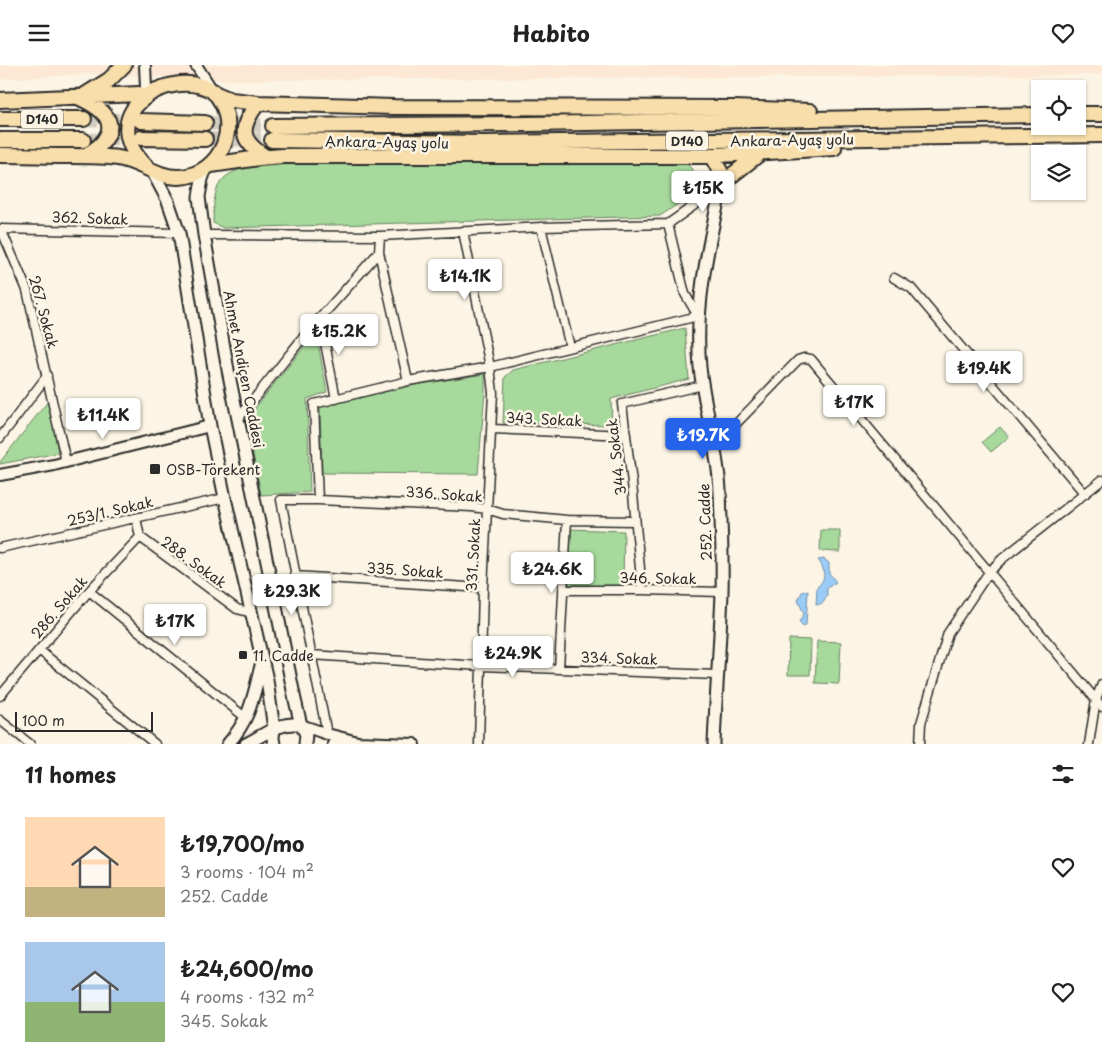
<!DOCTYPE html>
<meta charset="utf-8">
<style>
body{margin:0;font-family:"Playpen Sans",sans-serif;background:#f2f2f2;color:#222;height:100vh;display:flex;flex-direction:column;font-size:19px;white-space:nowrap}
*{box-sizing:border-box;margin:0}
p{font-size:16px;color:#767676}
.icon{flex:none;width:28px;height:28px;fill:none;stroke:currentColor;stroke-width:2;stroke-linecap:round;stroke-linejoin:round}
.map{position:relative;height:679px;overflow:hidden}
.panel{display:flex;flex-direction:column;background:#fff;flex:1}
.panel>*{flex:none}
.fabs{position:absolute;left:1031px;top:15px;display:grid;gap:10px}
.fabs a{display:grid;place-items:center;width:55px;height:55px;border-radius:0px;background:#fff;box-shadow:0 1px 4px #0004;font-size:25px}
.scale{position:absolute;left:15px;bottom:12px;width:138px;box-sizing:border-box;padding-left:5px;border:2px solid #2b2b2b;border-top:0;font-size:14px;line-height:18px;white-space:nowrap;color:#2b2b2b;-webkit-text-stroke:4px #fcf5e5;paint-order:stroke}
.price{position:absolute;translate:-50% -42px;padding:0 11px;border-radius:5px;background:#fff;color:#222;font-size:16px;line-height:32px;filter:drop-shadow(0 1px 2px #0008)}
.price::after{content:'';position:absolute;left:50%;top:30px;width:15px;height:11px;margin-left:-8px;background:inherit;clip-path:polygon(0 0,100% 0,50% 100%)}
.price.selected{background:#2563eb;color:#fff}
ul{padding:0;list-style:none}
li{display:flex;align-items:center;gap:15px;height:125px;padding:0 25px}
li span{display:grid;place-items:center;flex:none;width:140px;height:100px;border-radius:0px;color:#555}
li>.icon{margin-inline-start:auto}
span .icon{width:60px;height:60px;fill:#fffc;stroke-width:1}
li b{font-size:21px}
h2{display:flex;justify-content:space-between;align-items:center;height:60px;padding:0 25px;font-size:21px}
header{display:flex;justify-content:space-between;align-items:center;height:65px;padding:0 25px;background:#fff;font-size:22px;font-weight:700}
.map>svg:first-child{display:block}
.built{fill:#fce8d4}
.green{fill:#a6d99b;stroke:#688263}
.water{fill:#9bccf8;stroke:#6e8ca6}
.lines{fill:none;stroke-linecap:round;stroke-linejoin:round}
.trunk-tunnel{stroke:#d2cdc0;stroke-width:14;stroke-dasharray:14 7;stroke-linecap:butt}
.minor-casing{stroke:#2b2b2b;stroke-width:11}
.tertiary-casing{stroke:#2b2b2b;stroke-width:14}
.secondary-casing{stroke:#2b2b2b;stroke-width:15}
.trunk-casing{stroke:#2b2b2b;stroke-width:18}
.minor{stroke:#fcf5e5;stroke-width:8}
.tertiary{stroke:#fcf5e5;stroke-width:10}
.secondary{stroke:#fcf5e5;stroke-width:11}
.trunk{stroke:#f8deab;stroke-width:14}
.poi-dot{fill:#2b2b2b;stroke:#fcf5e5;stroke-width:2}
.labels{text-anchor:middle;dominant-baseline:central;stroke-width:5;stroke-linejoin:round;paint-order:stroke}
.shield{fill:#fcf5e5;stroke:#6a6863;stroke-width:1}
.shield-label{font-size:12px;font-weight:bold;fill:#2b2b2b}
.street-label{font-size:14px;fill:#2b2b2b;stroke:#fcf5e5}
.poi-label{font-size:14px;fill:#2b2b2b;stroke:#fcf5e5;text-anchor:start}
</style>
<header><svg class="icon" aria-label="menu" viewBox="0 0 24 24"><path d="M4 6h16M4 12h16M4 18h16"/></svg>Habito<svg class="icon" aria-label="heart" viewBox="0 0 24 24"><path d="M12 20l-8-8c-3-5 5-10 8-4 3-6 11-1 8 4z"/></svg></header>
<div class="map">
<svg width="1102" height="679" viewBox="0 0 1102 679">
<rect width="100%" height="100%" fill="#fcf5e5"/>
<filter id="ink" filterUnits="userSpaceOnUse"><feTurbulence type="fractalNoise" baseFrequency=".02" numOctaves="2"/><feDisplacementMap in="SourceGraphic" scale="10" xChannelSelector="R" yChannelSelector="G"/><feConvolveMatrix kernelMatrix="1 2 1 2 8 2 1 2 1" color-interpolation-filters="sRGB"/></filter>
<g filter="url(#ink)">
<!-- built -->
<path class="built" d="M0,0H1102V10L235,15L94,9L0,14Z"/>
<!-- green -->
<path class="green" d="M686,98L693,105L696,127L660,151L223,163L213,158C214,118 217,109 258,99Z
M685,263L689,314L611,334L612,360L503,358L505,312L513,305Z
M316,267L327,327L307,334L310,427L261,430L246,354Z
M485,309V326L478,409L322,408L320,342L414,320Z
M49,335L58,388L0,399V397Z
M1000,362L1009,372L991,387L982,377Z
M570,464L624,466L623,521H568Z
M821,465H840V487L820,486Z
M789,574L811,575L810,610H788Z
M817,576L841,577L839,619L815,618Z"/>
<!-- water -->
<path class="water" d="M824,494L829,498V508L836,517L827,523V531L823,538L816,540L817,522C827,514 825,504 818,495Z
M808,525L806,560L803,562L799,557L804,549L798,535L802,527Z"/>
<g class="lines">
<!-- trunk-tunnel -->
<path class="trunk-tunnel" d="M84,54L140,56
M205,58L273,61
M205,74L272,75
M83,75L140,73"/>
<defs>
<path id="minor" d="M668,159L706,132L722,118
M541,162L570,282
M0,164L179,168
M1,164L27,225L66,397
M463,166L490,302L493,328L483,523L479,679
M204,170L380,171L541,162L668,159L685,229L698,251L490,302L408,316L314,339L318,435
M380,171L379,187L408,316
M894,213L911,223L1085,429
M320,253L336,334
M238,354L305,270L379,187
M492,364L626,370
M0,373L47,311
M712,375L722,371L730,365L798,295L804,293L811,294L1102,642
M136,453L140,472L237,544L252,548
M0,483L225,433
M295,511L483,523
M563,525H642L722,527
M642,525L632,418L622,339L703,320
M89,526L246,653
M39,585L155,679
M311,590L481,601L717,610
M559,604L567,455
M0,631L89,526L140,472
M0,655L30,679
M327,669L281,435H318L472,442L487,444L503,449L567,455L635,456
M920,679L921,658L948,568L989,507L1002,494L1102,415
M1089,679L1096,634L1102,619"/>
<path id="tertiary" d="M145,0L146,23
M196,0L212,25
M0,410L54,400L210,361
M301,660L327,669L358,677L333,679
M358,677L414,679"/>
<path id="secondary" d="M206,103L202,114L199,132L204,170L228,305L295,635L301,660L306,669L305,679
M151,104L168,136L179,168L210,361L225,433L267,615L274,664L273,673L274,679
M228,679C252,651 253,631 262,597
M246,679C262,671 282,655 301,660
M714,679C716,629 720,578 722,528C723,494 721,459 720,425C718,384 704,343 700,302C694,239 709,179 722,118"/>
<path id="trunk" d="M214,28L231,35L258,38L394,42L735,43L810,46
M85,30L109,15L124,0
M78,32C84,35 91,38 96,42C123,60 104,81 84,91
M0,35L139,29
M258,38C239,63 239,75 266,92
M1078,49H1102
M0,54H84
M141,56L205,58
M273,61L530,59L1040,50
M141,73L205,74
M0,75H83
M272,75L484,78L1102,70
M0,90C24,90 48,91 72,91C87,91 103,91 118,93C139,96 158,113 179,112C223,110 243,57 213,26C167,0 91,50 147,102
M711,90L720,106L722,118L763,86
M211,100L259,93L282,91H702L834,83"/>
</defs>
<!-- minor casing -->
<use href="#minor" class="minor-casing"/>
<!-- tertiary casing -->
<use href="#tertiary" class="tertiary-casing"/>
<!-- secondary casing -->
<use href="#secondary" class="secondary-casing"/>
<!-- trunk casing -->
<use href="#trunk" class="trunk-casing"/>
<!-- minor -->
<use href="#minor" class="minor"/>
<!-- tertiary -->
<use href="#tertiary" class="tertiary"/>
<!-- secondary -->
<use href="#secondary" class="secondary"/>
<!-- trunk -->
<use href="#trunk" class="trunk"/>
</g>
</g>
<!-- markers -->
<g class="poi-dot">
<rect x="149" y="398" width="12" height="12" rx="2.5"/>
<rect x="238" y="585" width="10" height="10" rx="2.5"/>
</g>
<g class="labels">
<!-- shield labels -->
<g class="shield">
<rect x="21" y="44.5" width="42" height="19" rx="4"/>
<rect x="666" y="66.5" width="42" height="19" rx="4"/>
</g>
<g class="shield-label">
<text x="42" y="54">D140</text>
<text x="687" y="76">D140</text>
</g>
<!-- street labels -->
<g class="street-label">
<text transform="translate(792 75) rotate(-1)">Ankara-Ayaş yolu</text>
<text transform="translate(387 77) rotate(1)">Ankara-Ayaş yolu</text>
<text transform="translate(90 153) rotate(2)">362. Sokak</text>
<text transform="translate(44 247) rotate(75)">267. Sokak</text>
<text transform="translate(244 304) rotate(79)">Ahmet Andiçen Caddesi</text>
<text transform="translate(544 354) rotate(3)">343. Sokak</text>
<text transform="translate(616 392) rotate(-97)">344. Sokak</text>
<text transform="translate(444 429) rotate(4)">336. Sokak</text>
<text transform="translate(110 446) rotate(-13)">253/1. Sokak</text>
<text transform="translate(705 457) rotate(-92)">252. Cadde</text>
<text transform="translate(473 490) rotate(-87)">331. Sokak</text>
<text transform="translate(194 497) rotate(36)">288. Sokak</text>
<text transform="translate(405 505) rotate(4)">335. Sokak</text>
<text transform="translate(658 513) rotate(1)">346. Sokak</text>
<text transform="translate(59 542) rotate(-49)">286. Sokak</text>
<text transform="translate(619 593) rotate(2)">334. Sokak</text>
</g>
<!-- poi labels -->
<g class="poi-label">
<text x="166" y="404">OSB-Törekent</text>
<text x="253" y="590">11. Cadde</text>
</g>
</g>
</svg>
<div class="fabs">
<a><svg class="icon" aria-label="locate" viewBox="0 0 24 24"><circle cx="12" cy="12" r="6"/><path d="M12 2v4M12 18v4M2 12h4M18 12h4"/></svg></a>
<a><svg class="icon" aria-label="layers" viewBox="0 0 24 24"><path d="M12 4l9 5-9 5-9-5zM3 14l9 5 9-5"/></svg></a>
</div>
<div class="scale">100 m</div>
<b class="price" style="left:703px;top:148px">₺15K</b>
<b class="price" style="left:465px;top:236px">₺14.1K</b>
<b class="price" style="left:339px;top:291px">₺15.2K</b>
<b class="price" style="left:984px;top:328px">₺19.4K</b>
<b class="price" style="left:854px;top:362px">₺17K</b>
<b class="price" style="left:103px;top:375px">₺11.4K</b>
<b class="price selected" style="left:703px;top:395px">₺19.7K</b>
<b class="price" style="left:552px;top:529px">₺24.6K</b>
<b class="price" style="left:292px;top:551px">₺29.3K</b>
<b class="price" style="left:175px;top:581px">₺17K</b>
<b class="price" style="left:513px;top:613px">₺24.9K</b>
</div>
<section class="panel">
<h2>11 homes<svg class="icon" aria-label="filters" viewBox="0 0 24 24"><path d="M4 7h16M4 17h16"/><circle cx="9" cy="7" r="2"/><circle cx="15" cy="17" r="2"/></svg></h2>
<ul>
<li><span style="background:linear-gradient(#ffd9b3 70%,#c2b280 0)"><svg class="icon" aria-label="home" viewBox="0 0 24 24"><path d="M3 11l9-7 9 7M6 9v11h12V9"/></svg></span><div><b>₺19,700/mo</b><p>3 rooms · 104 m²</p><p>252. Cadde</p></div><svg class="icon" aria-label="heart" viewBox="0 0 24 24"><path d="M12 20l-8-8c-3-5 5-10 8-4 3-6 11-1 8 4z"/></svg></li>
<li><span style="background:linear-gradient(#a9c7e8 60%,#8fb573 0)"><svg class="icon" aria-label="home" viewBox="0 0 24 24"><path d="M3 11l9-7 9 7M6 9v11h12V9"/></svg></span><div><b>₺24,600/mo</b><p>4 rooms · 132 m²</p><p>345. Sokak</p></div><svg class="icon" aria-label="heart" viewBox="0 0 24 24"><path d="M12 20l-8-8c-3-5 5-10 8-4 3-6 11-1 8 4z"/></svg></li>
</ul>
</section>
